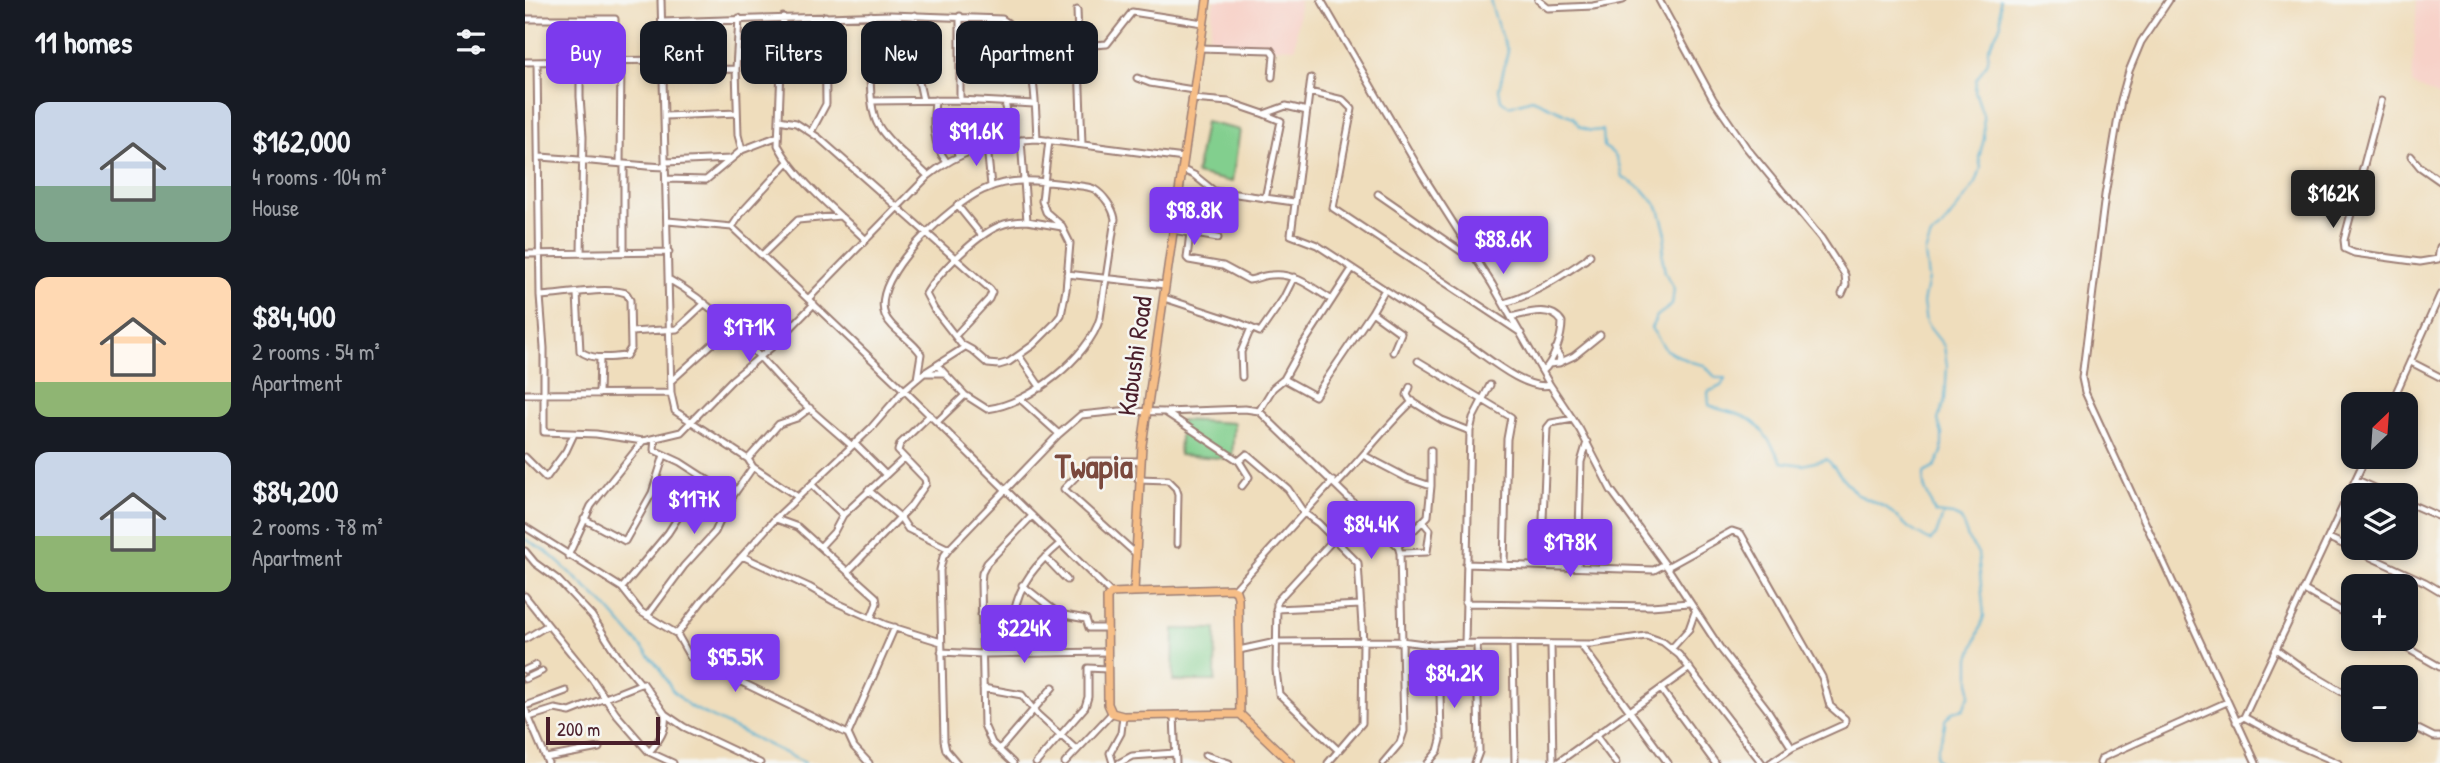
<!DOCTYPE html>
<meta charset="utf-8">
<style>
body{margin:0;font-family:"Patrick Hand",sans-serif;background:#242831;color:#f1f3f6;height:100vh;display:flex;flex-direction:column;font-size:26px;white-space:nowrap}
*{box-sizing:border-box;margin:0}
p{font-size:23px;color:#9ea1a6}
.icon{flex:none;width:38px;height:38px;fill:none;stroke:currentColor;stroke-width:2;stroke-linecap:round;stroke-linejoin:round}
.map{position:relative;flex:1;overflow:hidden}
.details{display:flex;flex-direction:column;background:#171b24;width:525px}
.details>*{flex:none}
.top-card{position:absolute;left:21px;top:21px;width:665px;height:63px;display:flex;gap:14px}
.needle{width:46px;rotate:25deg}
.fabs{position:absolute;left:1816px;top:392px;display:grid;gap:14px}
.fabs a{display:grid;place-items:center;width:77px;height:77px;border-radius:14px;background:#171b24;box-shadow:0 4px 10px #0003;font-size:35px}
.scale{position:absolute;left:21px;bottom:18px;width:114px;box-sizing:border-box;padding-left:7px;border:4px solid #4a1f2b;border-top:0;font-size:19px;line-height:24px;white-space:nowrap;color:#4a1f2b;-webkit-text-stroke:5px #f6f6f2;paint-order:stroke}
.price{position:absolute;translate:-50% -60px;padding:0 16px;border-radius:7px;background:#7c3aed;color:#fff;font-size:23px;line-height:46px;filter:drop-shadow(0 2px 4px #0008)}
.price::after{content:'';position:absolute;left:50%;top:42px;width:21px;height:16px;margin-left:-10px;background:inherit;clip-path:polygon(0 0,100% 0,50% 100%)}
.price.on{background:#222;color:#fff}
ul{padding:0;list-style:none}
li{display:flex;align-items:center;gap:21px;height:175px;padding:0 35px}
li span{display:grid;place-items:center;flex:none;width:196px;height:140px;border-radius:14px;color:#555}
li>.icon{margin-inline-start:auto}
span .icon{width:84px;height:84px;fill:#fffc;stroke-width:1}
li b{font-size:30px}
h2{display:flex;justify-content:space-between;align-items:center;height:84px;padding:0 35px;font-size:30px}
.tag{padding:0 24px;border-radius:14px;background:#171b24;box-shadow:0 4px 10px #0003;font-size:24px;line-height:63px}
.tag.on{background:#7c3aed;color:#fff}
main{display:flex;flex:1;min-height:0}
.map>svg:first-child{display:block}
.built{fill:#f7d1c8}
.green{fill:#82cf8e;stroke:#66775c;stroke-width:2}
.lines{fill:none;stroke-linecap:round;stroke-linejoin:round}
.stream{stroke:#53b0d1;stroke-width:2}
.minor-casing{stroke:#9c7e74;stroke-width:9}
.major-casing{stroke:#9c7e74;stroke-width:10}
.minor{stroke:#fff;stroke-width:5}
.major{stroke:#f6be87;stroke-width:7}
.labels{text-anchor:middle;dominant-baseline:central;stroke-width:5;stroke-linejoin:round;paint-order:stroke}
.street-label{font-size:26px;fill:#4a1f2b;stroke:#f6f6f2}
.district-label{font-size:33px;font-weight:bold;fill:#7b493d;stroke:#f6f6f2}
</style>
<main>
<section class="details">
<h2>11 homes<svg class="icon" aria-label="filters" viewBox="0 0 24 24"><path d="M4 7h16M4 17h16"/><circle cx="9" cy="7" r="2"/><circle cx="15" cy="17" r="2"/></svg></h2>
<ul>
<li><span style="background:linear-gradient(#c9d6e8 60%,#7fa58c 0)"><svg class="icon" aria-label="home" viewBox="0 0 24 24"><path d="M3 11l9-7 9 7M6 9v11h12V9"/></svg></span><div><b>$162,000</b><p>4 rooms · 104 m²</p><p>House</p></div></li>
<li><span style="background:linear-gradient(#ffd9b3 75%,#8fb573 0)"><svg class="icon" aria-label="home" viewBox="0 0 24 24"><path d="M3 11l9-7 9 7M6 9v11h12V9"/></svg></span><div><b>$84,400</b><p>2 rooms · 54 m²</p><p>Apartment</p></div></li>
<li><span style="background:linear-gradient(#c9d6e8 60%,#8fb573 0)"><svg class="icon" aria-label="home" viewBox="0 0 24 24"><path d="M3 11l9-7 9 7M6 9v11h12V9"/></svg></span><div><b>$84,200</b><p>2 rooms · 78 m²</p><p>Apartment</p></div></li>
</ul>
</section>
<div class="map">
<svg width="1915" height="763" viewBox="0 0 1915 763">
<rect width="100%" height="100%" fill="#f6f6f2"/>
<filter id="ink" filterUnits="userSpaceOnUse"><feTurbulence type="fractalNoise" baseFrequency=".0143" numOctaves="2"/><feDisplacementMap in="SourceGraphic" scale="14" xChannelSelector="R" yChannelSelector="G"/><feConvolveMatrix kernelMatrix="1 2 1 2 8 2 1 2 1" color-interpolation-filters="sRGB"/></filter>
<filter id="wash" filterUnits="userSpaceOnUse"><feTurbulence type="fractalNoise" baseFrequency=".00686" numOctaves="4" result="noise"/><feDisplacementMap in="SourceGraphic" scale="28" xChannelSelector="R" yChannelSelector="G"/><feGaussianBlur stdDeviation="1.57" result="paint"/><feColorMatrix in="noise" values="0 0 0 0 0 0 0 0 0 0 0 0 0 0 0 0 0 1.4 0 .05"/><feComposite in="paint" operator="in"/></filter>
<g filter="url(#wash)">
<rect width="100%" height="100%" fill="#efddbc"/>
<!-- built -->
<path class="built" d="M689,0H775L770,48L688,45L684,41Z
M1892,0H1915V97L1887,84Z"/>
<!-- green -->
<path class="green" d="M680,122L715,130L707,182L671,174Z
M656,420L709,423L707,459L654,455Z
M649,629H691L690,681H648Z"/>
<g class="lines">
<!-- stream -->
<path class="stream" d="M965,0L973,27L983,51L974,89L976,100L984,106L1007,99L1048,117L1054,126L1065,131L1078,130L1079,147C1093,154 1094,163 1097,177L1118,189L1134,208L1141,234L1137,256L1140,272L1149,289L1147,305L1132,316L1126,328L1141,350L1166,362L1179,365L1191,378H1201L1196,386L1183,392L1184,405C1196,411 1210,412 1222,418C1237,425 1248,448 1257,462L1278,465L1302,459L1331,494L1362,508L1385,529L1405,541L1411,535L1418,515
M0,539L22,552L79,604L134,667L147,690L164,706L280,763
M1416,763L1411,757C1412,742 1421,735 1420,720L1427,712L1438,709L1445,694V658L1459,616L1453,553L1444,541L1436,519L1428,515L1410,513L1399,486V473L1410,467L1417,452V434L1413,420L1420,400L1422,366L1419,346L1401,323L1398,303L1403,279L1400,253L1406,236L1418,227L1451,183L1456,168L1454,158L1459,138L1458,115L1450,91L1451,80L1463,61V49L1476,24L1475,0"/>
</g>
</g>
<g filter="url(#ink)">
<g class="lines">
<defs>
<path id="minor" d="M796,0L897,174L967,284L1025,385L1055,430L1086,490L1142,567L1195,648L1242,709L1267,748
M1013,0L1023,8L1068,6L1098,0
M1134,0L1188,99L1221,147L1296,238L1320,275L1321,285L1317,294
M1644,0L1616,42L1604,71L1596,100L1580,195L1557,378L1560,392L1731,763
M552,10L557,144
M346,15C346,41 341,105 353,125C364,144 387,160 403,176
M390,15L392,73L398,100
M258,17L253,145C273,182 310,210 340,239
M0,19H90V61
M137,22L365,15L477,19C512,39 510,103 512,139
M554,46L582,44L607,12L678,23
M674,48L746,50L749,55L747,77
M0,62L138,60
M12,62L15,296L19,348V432L71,434L118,441L156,432L207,380L248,346L289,304
M55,62V97L58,136L56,253
M211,69L214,18
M139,70L211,69L213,135L217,150
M612,78L625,83L668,90
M786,78L766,235L792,245L944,345C963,358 1001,391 1025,385
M784,92L818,100L827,109L808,208L996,333
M667,99L704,102L739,114L761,106L782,111
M410,100C408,123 407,143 421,161
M435,100L509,104
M347,101L435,100V16
M1856,101L1819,240L1820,249L1829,253L1895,262L1913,259L1915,247
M480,102L488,141
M739,114L756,121L740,199
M140,116L212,113
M254,120L271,123L294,138L465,289L467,292L464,299L430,336
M286,132L301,104L300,16
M496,140L502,221
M524,140L517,201L521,212L537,226
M462,146L466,186
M433,155L426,127L429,120L457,117L465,145
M1886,156L1895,167L1915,181
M14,157C56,159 98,165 141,167
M141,162L205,159
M95,164L96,61
M658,170L669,175L689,191L769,202
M142,179L181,180L217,150L251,137
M853,194L937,252L949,256
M432,205L457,236
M143,221L207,227L379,390L586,593
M502,221L537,227L545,243L541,290L536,315L529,324L508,345L484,362L474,365L463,364L447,350L436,344L409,309L401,294C413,273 452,235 474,226C483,222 492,221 502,221Z
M207,227L217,212L263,162
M648,230L693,238
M665,233L662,258L664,260L698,266L724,280C732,279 738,275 746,275C769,272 788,288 807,300
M99,252V164
M0,254L144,252
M237,255L273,220L315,216
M542,274L640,285
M145,280C192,306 227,349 263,388C283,409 306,427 327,446
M15,296C36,295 78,287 97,292C103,293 102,295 105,300L106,348L101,356C86,357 68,361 55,351L52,294
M284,298L403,176C435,150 470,141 512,139L659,158
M639,298L712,322L735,332L758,299L769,277
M979,303C1009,295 1034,277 1060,260L1065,255
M847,312L859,291
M986,317C1003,313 1026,305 1037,322C1037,337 1029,361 1018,371
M106,332L152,329L180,303
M494,356L516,388
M893,361L986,417L982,439L979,565
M1886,362L1915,377
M1034,363L1049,356L1075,335
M1024,364L1034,363L1035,357L1030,349
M399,373H418
M717,377L716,352L726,328
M392,379L396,354C387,339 366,330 360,315C345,276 427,204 458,190C486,176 518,181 548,185C554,186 563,186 569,189C579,195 588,208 590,219L575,318C564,357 503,405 462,409L440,395L412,365
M759,379L790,396L847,312L876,333L868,352
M146,381L205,328
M885,387L882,395L885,400L917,420L945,431
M146,393L150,411L223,459L228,467L273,497
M0,394L146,393L136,0
M74,394L75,358
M495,399L534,434
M1866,404L1915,295
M734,411L748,388L759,379L779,343L827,269
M640,412L714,461L724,477L717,486
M412,422L440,395
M130,438L129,450L155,462L189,484L200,488L207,498
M840,456L882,478L906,486
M0,457L21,478L41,451L49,434
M223,459L254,424L272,418L285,408
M714,461L722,454L763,489L779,513L793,523L833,563L838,642L837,723L803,763
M361,475L378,459
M613,479L643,480L651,488L653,494L652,544
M1832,480L1866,495
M812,484C838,457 860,427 888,401
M287,485L318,515
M343,490L375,517L383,529L424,549
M1881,502L1915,517
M59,519L100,541L127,493L139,455
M251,519L273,527L351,597L352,603L346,618
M0,527L97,588L116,612L152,634L165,657L323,734L329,747L344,763
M1804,538L1900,582L1915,591
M809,539L752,601L751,670L754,694L813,750
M296,546L309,532L318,515L361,475L329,443
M873,546L903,516L906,486V450
M0,551L10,563L32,579L67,616L92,655L116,684
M610,553L539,489L566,461H615
M875,553L902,552L905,530L899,523
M43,556L66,506L118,441
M217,556L284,587L310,602L361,625L416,642
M520,557L542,580
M941,564L1129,570L1140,564
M1016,565L1022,428L1026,423L1048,419
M1053,566L1056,462L1062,442
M1142,567L1207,531L1216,534L1297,677L1305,706L1320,719V724L1267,748L1245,763
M323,571L385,507L401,484L400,479L373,451L375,444L405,415
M497,585L534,614
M97,588L143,533L179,477
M709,590L808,481
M1779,590L1829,618
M0,596L23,625L0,639
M940,603L1126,606L1164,603
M751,609L836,605
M489,614C494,583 512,563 536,543
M456,615L534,614L561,619L564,628H582
M122,616L159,566L190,532L205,500L228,467
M23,625L67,679L91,714L124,752L148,763
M152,634L177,601L251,518L346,428L379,390L399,373L440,347
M1866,639L1915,667
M940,643L945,431L948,418L965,385
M988,644L990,763
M1026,645L1028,763
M1056,645L1143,763
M1147,648L1164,629L1170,612
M1751,649L1780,670L1829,699
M714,650L751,642L876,641L907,645L940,643L1066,644L1121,636L1138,642L1154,655L1237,763
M416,652L457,654L582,652
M0,670L11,665
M0,679L17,671
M458,688L497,695L512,714L552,750
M1136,689L1190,763
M0,706L41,691
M0,709L23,763
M649,715L651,763
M4,717L30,709L45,712L118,683L140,714L159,727L235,763
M1719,717L1765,742L1813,763
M1711,722L1719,717L1841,457
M1881,723L1909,737H1915
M323,734L370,627
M1071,736L1091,763
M474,750L528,687
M124,752C134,741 142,730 140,715
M680,755L704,763
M21,758L74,748
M432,763L421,750L419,741L415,570L418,557L424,549L534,434L556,415L595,411L640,412L720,409L734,411L873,546L875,553L879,731L875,743L858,763
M488,763L467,743L459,725L456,583L457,573L462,563L507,516
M511,763L560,707L563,697V668L582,669
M540,763L587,713
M588,763L585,753L596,733L598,716
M594,763L607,756L650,753
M903,763L913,751L916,740L914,645
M950,763L954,752L952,644
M1032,763L1165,668
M1575,763L1577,758L1702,702"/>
<path id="major" d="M682,0L617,445L609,592L706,589L711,591L713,597L715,714L766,763
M609,592L586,593L582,598L583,704L587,713L598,716L715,714"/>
</defs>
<!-- minor casing -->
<use href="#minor" class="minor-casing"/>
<!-- major casing -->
<use href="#major" class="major-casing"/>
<!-- minor -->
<use href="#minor" class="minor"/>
<!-- major -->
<use href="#major" class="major"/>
</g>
</g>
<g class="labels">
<!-- street labels -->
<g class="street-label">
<text transform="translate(609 356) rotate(-82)">Kabushi Road</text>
</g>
<!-- district labels -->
<g class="district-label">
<text x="569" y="466">Twapia</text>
</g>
</g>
</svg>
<div class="fabs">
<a><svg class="needle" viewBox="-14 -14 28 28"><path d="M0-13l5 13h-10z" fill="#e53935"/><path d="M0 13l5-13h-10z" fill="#9ea1a6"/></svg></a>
<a><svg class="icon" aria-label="layers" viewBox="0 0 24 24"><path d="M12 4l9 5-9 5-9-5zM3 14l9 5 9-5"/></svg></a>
<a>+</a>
<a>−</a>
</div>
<div class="scale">200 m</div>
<b class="price" style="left:451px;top:168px">$91.6K</b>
<b class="price on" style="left:1808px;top:230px">$162K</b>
<b class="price" style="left:669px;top:247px">$98.8K</b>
<b class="price" style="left:978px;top:276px">$88.6K</b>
<b class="price" style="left:224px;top:364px">$171K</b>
<b class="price" style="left:169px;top:536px">$117K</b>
<b class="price" style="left:846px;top:561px">$84.4K</b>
<b class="price" style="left:1045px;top:579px">$178K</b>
<b class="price" style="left:499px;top:665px">$224K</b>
<b class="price" style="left:210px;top:694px">$95.5K</b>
<b class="price" style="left:929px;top:710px">$84.2K</b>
<div class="top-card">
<a class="tag on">Buy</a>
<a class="tag">Rent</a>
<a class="tag">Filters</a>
<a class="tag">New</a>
<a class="tag">Apartment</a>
</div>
</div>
</main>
